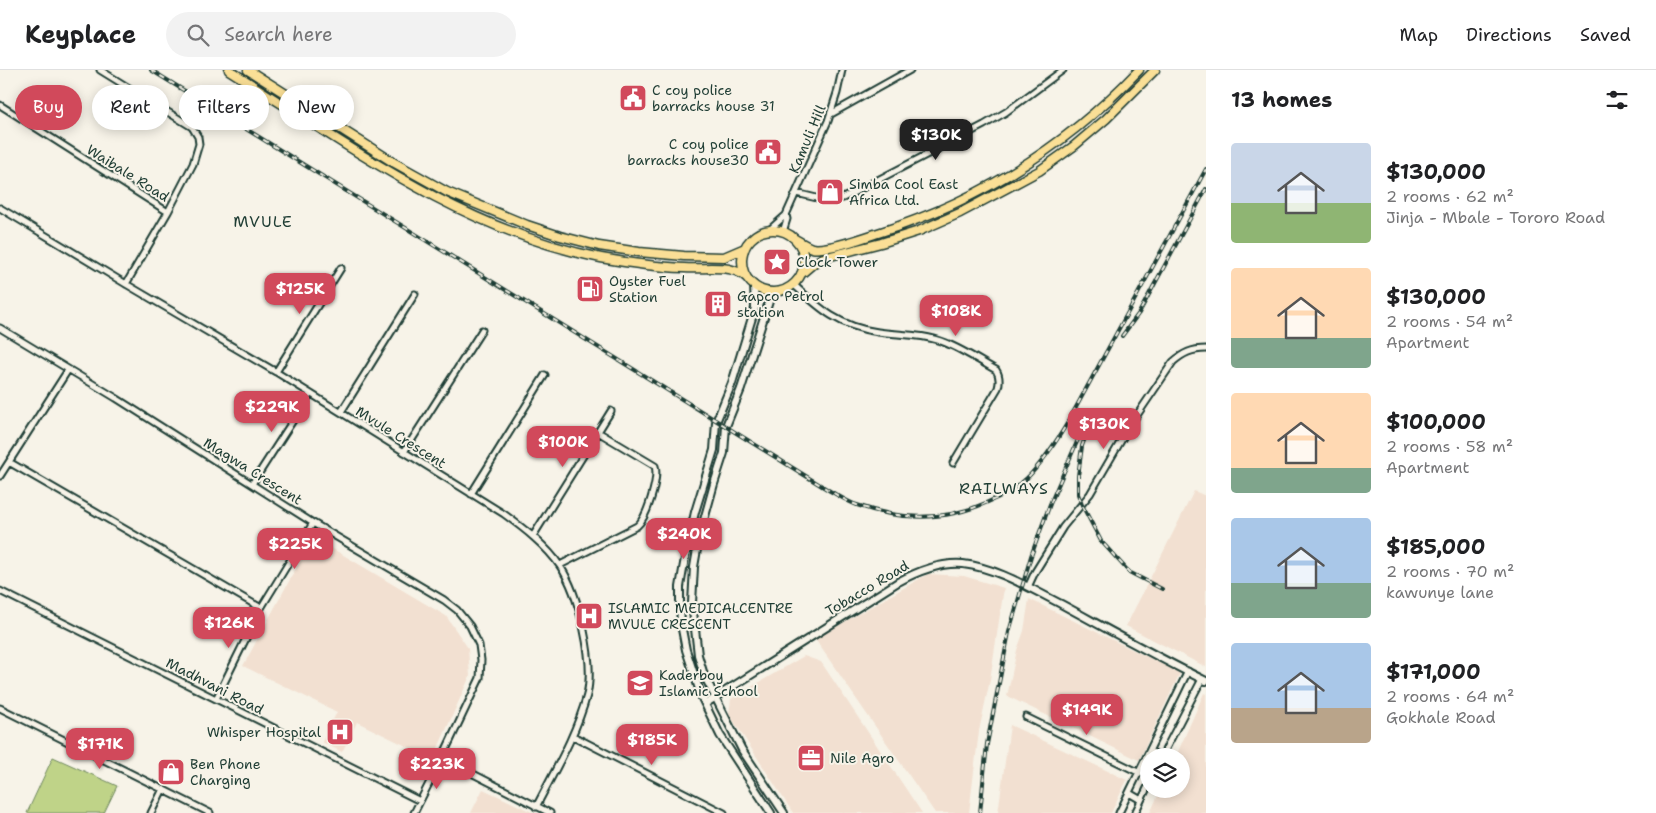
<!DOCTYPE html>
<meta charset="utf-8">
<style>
body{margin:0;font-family:"Shantell Sans",sans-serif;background:#f2f2f2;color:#202124;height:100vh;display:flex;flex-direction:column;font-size:19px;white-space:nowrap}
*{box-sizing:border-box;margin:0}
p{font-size:16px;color:#757577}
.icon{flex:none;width:28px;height:28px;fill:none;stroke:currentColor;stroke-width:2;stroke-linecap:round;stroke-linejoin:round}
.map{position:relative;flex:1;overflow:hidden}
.panel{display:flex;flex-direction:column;background:#fff;width:450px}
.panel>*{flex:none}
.top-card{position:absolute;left:15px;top:15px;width:475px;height:45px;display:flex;gap:10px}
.tools{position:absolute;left:1140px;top:678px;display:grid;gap:10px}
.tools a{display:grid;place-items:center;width:50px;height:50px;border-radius:50%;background:#fff;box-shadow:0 2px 12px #0003;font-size:25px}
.price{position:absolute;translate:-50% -42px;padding:0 11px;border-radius:10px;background:#d1495b;color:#fff;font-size:16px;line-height:32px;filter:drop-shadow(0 1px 2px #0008)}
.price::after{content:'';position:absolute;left:50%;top:30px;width:15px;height:11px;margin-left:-8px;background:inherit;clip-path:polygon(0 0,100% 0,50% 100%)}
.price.selected{background:#222;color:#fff}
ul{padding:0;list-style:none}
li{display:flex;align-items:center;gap:15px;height:125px;padding:0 25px}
li span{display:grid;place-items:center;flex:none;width:140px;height:100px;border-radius:5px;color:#555}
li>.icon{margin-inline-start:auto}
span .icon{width:60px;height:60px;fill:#fffc;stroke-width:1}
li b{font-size:21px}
h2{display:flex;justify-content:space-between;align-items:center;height:60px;padding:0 25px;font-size:21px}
.chip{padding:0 18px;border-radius:22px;background:#fff;box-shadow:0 2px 12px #0003;font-size:18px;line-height:45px}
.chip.selected{background:#d1495b;color:#fff}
header{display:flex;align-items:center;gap:30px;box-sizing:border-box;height:70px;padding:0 25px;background:#fff;border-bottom:1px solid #e0e0e0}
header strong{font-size:24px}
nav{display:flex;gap:28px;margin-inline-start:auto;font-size:18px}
.search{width:350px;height:45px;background:#f2f2f2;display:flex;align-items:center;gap:12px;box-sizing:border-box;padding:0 18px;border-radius:28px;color:#757577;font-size:19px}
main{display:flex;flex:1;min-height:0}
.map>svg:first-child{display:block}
.built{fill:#f2e0d1}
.green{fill:#bfd388;stroke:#6f885e}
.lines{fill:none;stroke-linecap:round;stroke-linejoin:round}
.minor-casing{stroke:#1f3d34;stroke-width:9}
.tertiary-casing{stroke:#1f3d34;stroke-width:10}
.trunk-casing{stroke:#1f3d34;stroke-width:11}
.minor{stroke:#f7f3e8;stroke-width:5}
.tertiary{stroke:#f7f3e8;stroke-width:6}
.trunk{stroke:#fadf96;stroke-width:8}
.rail-casing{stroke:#1f3d34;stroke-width:4}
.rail{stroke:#f7f3e8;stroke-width:2;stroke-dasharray:5.5;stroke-linecap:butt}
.labels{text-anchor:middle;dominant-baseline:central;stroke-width:4;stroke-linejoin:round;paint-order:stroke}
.poi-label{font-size:14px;fill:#1f3d34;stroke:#f7f3e8;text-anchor:start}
.street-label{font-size:14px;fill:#1f3d34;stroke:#f7f3e8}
.quarter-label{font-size:16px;letter-spacing:1px;fill:#1f3d34;stroke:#f7f3e8}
</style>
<header>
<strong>Keyplace</strong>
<div class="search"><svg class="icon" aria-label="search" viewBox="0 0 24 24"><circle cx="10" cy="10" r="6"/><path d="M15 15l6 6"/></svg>Search here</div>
<nav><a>Map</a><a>Directions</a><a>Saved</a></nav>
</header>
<main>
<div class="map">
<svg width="1206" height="743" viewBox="0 0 1206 743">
<rect width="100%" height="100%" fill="#f7f3e8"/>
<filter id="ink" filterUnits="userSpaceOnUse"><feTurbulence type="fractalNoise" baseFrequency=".02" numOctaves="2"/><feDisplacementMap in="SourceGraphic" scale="10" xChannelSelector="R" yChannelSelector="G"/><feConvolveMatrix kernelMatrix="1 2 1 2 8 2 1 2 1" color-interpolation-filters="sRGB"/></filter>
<g filter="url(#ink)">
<!-- built -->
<path class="built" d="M1194,421L1206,426V597L1126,556Z
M313,467L446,546L468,578L470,606L433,689L357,652L342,682L322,672L337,642L243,596Z
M928,504L964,506L1004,518L990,610L979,661L969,743H935L815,569Z
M1029,529L1180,603L1139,690L1007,626L1017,580L1024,561Z
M804,586L821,592L922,743H793L729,644L731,629Z
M1204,623L1206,624V743H1150L1161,719H1181V686H1176Z
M1010,655L1127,710L1111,743H998Z
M483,719L534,743H471Z"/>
<!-- green -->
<path class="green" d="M53,687L117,716L104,743H27Z"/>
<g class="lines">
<defs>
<path id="minor" d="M100,0L192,57L198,67L199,74L193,94L168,142L126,214
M0,35L168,142
M831,44L910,0
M796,123L825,130L843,128L984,55L1006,42L1063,0
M0,138L126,214L276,302L504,444C523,458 547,476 560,496C579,524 595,592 587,625C576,665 555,700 536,737
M786,145L828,51L837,23L842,0
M768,161L786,145L787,149L783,162
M793,214C820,239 840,257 878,262C901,265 924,264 946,273C963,280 980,291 996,300C1000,306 1000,311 998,318L953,393
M0,258L116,328L313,453L444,530L457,540L470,556L479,575L481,590L480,608L442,688L414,743
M276,302L341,198
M341,342L415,224
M404,382L482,260
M9,392L261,538
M0,406L68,300
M252,414L310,324
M471,424L545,305
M533,466L611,341
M560,495L637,456C647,448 659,408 655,396L598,362
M1028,517L1035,502L1063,457L1090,424L1129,357L1173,292C1183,283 1192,279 1206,279
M0,521L420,731
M216,629L261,538L313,453
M0,638L210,743
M1026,647L1140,703
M573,666L724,743
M1150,681L1160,686
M1162,686L1202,609
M442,688L550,743
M1129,723L1141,730
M151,743L163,719
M1119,743L1188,601
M1135,743L1149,714"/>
<path id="tertiary" d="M754,215L755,238L732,313L716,352L714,380L695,442L686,482L680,517V534L681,554L686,580L702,628L720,665L771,743
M772,222L741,319L726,356L724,383L714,414L699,468L694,497L692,533L698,585L704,605L742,680L784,743
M705,634L898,512C918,501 940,492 963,494C998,498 1031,519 1061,534C1109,560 1157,587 1206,611"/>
<path id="trunk" d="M229,0C346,74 463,161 601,188C629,193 656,197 684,198C699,199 715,197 729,199C736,201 741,202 746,207
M248,0L393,92L447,122L527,155L560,166L599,176L639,182L684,186L724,187L745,178
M742 191a31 31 0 1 1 62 0a31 31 0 1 1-62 0Z
M795,169C800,172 806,176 812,178C827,181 863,168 878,163C979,131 1066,77 1139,0
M801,204L814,193L823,188L881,173L919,161L960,143L1039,101L1074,76L1106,49L1155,0"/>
</defs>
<!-- minor casing -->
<use href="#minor" class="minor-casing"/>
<!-- tertiary casing -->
<use href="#tertiary" class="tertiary-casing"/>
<!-- trunk casing -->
<use href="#trunk" class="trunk-casing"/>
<!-- minor -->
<use href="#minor" class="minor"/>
<!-- tertiary -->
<use href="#tertiary" class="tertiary"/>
<!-- trunk -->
<use href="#trunk" class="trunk"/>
<defs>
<path id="rail" d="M151,0L830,421C839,426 848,432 857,435C901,451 946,451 988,432C1002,426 1017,418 1027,408C1044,391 1056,372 1068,352L1206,99
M1122,266L1139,243L1206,119
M1091,351L1082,376L1078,406V424L1082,435L1101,471L1129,502L1162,519
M980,743L987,674L1009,562L1031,486L1050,434L1083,358"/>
</defs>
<!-- rail casing -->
<use href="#rail" class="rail-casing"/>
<!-- rail -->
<use href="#rail" class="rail"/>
</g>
</g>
<!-- icons -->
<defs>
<symbol id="civic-square" viewBox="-11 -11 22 22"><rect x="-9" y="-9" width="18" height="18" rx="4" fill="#d1495b" stroke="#f7f3e8"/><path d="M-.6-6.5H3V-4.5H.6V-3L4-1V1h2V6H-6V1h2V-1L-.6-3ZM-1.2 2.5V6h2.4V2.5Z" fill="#fff"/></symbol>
<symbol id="shop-square" viewBox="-11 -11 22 22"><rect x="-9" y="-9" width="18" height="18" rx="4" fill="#d1495b" stroke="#f7f3e8"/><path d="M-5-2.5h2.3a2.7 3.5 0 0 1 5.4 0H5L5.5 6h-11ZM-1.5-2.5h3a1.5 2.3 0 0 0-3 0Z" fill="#fff"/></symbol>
<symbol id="sight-square" viewBox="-11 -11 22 22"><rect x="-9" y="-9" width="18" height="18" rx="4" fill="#d1495b" stroke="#f7f3e8"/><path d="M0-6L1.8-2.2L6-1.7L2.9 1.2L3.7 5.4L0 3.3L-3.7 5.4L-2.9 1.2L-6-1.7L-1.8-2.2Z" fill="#fff"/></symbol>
<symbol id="fuel-square" viewBox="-11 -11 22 22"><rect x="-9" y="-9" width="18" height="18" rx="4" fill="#d1495b" stroke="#f7f3e8"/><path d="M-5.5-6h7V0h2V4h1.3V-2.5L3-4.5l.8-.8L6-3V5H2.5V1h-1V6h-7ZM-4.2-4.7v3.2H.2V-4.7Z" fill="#fff"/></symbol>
<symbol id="building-square" viewBox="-11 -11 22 22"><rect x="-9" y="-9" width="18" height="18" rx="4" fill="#d1495b" stroke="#f7f3e8"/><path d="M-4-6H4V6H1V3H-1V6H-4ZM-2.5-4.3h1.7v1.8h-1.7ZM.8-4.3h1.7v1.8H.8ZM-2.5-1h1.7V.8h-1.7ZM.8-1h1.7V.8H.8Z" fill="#fff"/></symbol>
<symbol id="hospital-square" viewBox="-11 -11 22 22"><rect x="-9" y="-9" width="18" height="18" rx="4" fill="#d1495b" stroke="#f7f3e8"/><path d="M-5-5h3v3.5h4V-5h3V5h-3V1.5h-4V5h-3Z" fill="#fff"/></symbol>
<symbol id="school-square" viewBox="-11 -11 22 22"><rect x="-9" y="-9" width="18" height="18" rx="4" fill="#d1495b" stroke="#f7f3e8"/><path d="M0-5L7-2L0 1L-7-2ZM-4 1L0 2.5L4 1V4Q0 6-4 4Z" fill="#fff"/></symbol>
<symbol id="office-square" viewBox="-11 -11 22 22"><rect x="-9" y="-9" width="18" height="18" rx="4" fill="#d1495b" stroke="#f7f3e8"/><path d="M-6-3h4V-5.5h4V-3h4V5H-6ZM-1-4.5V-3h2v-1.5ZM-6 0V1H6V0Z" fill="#fff"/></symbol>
</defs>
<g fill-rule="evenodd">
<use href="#civic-square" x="617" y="12" width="32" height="32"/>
<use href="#civic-square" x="752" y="66" width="32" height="32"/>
<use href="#shop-square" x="814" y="106" width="32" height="32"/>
<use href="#sight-square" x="761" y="176" width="32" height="32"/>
<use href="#fuel-square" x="574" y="203" width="32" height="32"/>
<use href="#building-square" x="702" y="218" width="32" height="32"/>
<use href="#hospital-square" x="573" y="530" width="32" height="32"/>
<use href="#school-square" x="624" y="597" width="32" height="32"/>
<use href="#hospital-square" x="324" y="646" width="32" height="32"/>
<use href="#office-square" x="795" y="672" width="32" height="32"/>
<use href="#shop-square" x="155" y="686" width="32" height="32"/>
</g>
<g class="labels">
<!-- poi labels -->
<g class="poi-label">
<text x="652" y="20">C coy police<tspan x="652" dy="16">barracks house 31</tspan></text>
<text x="749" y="74" text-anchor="end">C coy police<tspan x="749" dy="16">barracks house30</tspan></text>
<text x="849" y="114">Simba Cool East<tspan x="849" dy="16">Africa Ltd.</tspan></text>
<text x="796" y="192">Clock Tower</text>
<text x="609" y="211">Oyster Fuel<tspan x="609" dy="16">Station</tspan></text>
<text x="737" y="226">Gapco Petrol<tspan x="737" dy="16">station</tspan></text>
<text x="608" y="538">ISLAMIC MEDICALCENTRE<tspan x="608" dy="16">MVULE CRESCENT</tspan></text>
<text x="659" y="605">Kaderboy<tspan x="659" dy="16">Islamic School</tspan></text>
<text x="321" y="662" text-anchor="end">Whisper Hospital</text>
<text x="830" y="688">Nile Agro</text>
<text x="190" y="694">Ben Phone<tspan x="190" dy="16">Charging</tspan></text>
</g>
<!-- street labels -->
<g class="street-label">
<text transform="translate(807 69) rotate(-67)">Kamuli Hill</text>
<text transform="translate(128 103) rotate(32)">Waibale Road</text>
<text transform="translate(401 367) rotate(32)">Mvule Crescent</text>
<text transform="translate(253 401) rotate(32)">Magwa Crescent</text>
<text transform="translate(867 518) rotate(-31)">Tobacco Road</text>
<text transform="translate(215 616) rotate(27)">Madhvani Road</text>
</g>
<!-- quarter labels -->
<g class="quarter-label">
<text x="263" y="151">MVULE</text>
<text x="1004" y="418">RAILWAYS</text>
</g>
</g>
</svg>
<div class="tools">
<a><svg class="icon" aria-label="layers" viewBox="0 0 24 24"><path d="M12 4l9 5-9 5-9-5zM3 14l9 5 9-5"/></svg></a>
</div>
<b class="price selected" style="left:936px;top:91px">$130K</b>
<b class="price" style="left:300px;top:245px">$125K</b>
<b class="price" style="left:956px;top:267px">$108K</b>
<b class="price" style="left:272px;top:363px">$229K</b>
<b class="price" style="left:1104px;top:380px">$130K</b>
<b class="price" style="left:563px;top:398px">$100K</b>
<b class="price" style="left:684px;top:490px">$240K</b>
<b class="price" style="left:295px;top:500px">$225K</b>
<b class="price" style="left:229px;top:579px">$126K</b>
<b class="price" style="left:1087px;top:666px">$149K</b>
<b class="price" style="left:652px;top:696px">$185K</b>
<b class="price" style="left:100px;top:700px">$171K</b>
<b class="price" style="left:437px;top:720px">$223K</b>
<div class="top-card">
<a class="chip selected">Buy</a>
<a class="chip">Rent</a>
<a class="chip">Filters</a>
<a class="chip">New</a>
</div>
</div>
<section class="panel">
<h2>13 homes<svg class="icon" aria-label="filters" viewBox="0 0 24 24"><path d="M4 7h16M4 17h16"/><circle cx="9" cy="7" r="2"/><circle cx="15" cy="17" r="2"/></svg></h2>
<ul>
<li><span style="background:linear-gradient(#c9d6e8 60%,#8fb573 0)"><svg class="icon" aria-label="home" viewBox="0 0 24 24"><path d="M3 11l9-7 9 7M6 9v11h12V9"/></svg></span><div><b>$130,000</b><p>2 rooms · 62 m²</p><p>Jinja - Mbale - Tororo Road</p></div></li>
<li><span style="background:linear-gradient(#ffd9b3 70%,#7fa58c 0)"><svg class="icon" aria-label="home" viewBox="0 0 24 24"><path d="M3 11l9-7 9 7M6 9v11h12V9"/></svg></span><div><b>$130,000</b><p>2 rooms · 54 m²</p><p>Apartment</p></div></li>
<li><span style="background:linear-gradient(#ffd9b3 75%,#7fa58c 0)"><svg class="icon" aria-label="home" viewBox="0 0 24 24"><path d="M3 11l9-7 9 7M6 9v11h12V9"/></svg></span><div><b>$100,000</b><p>2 rooms · 58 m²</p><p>Apartment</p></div></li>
<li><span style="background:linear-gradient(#a9c7e8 65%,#7fa58c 0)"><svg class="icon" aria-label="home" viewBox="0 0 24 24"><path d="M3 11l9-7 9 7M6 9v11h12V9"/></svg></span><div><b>$185,000</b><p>2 rooms · 70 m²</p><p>kawunye lane</p></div></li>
<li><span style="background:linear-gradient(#a9c7e8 65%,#b9a48a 0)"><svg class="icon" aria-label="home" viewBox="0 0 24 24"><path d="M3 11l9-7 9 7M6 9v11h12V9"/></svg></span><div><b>$171,000</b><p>2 rooms · 64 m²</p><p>Gokhale Road</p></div></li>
</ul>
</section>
</main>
